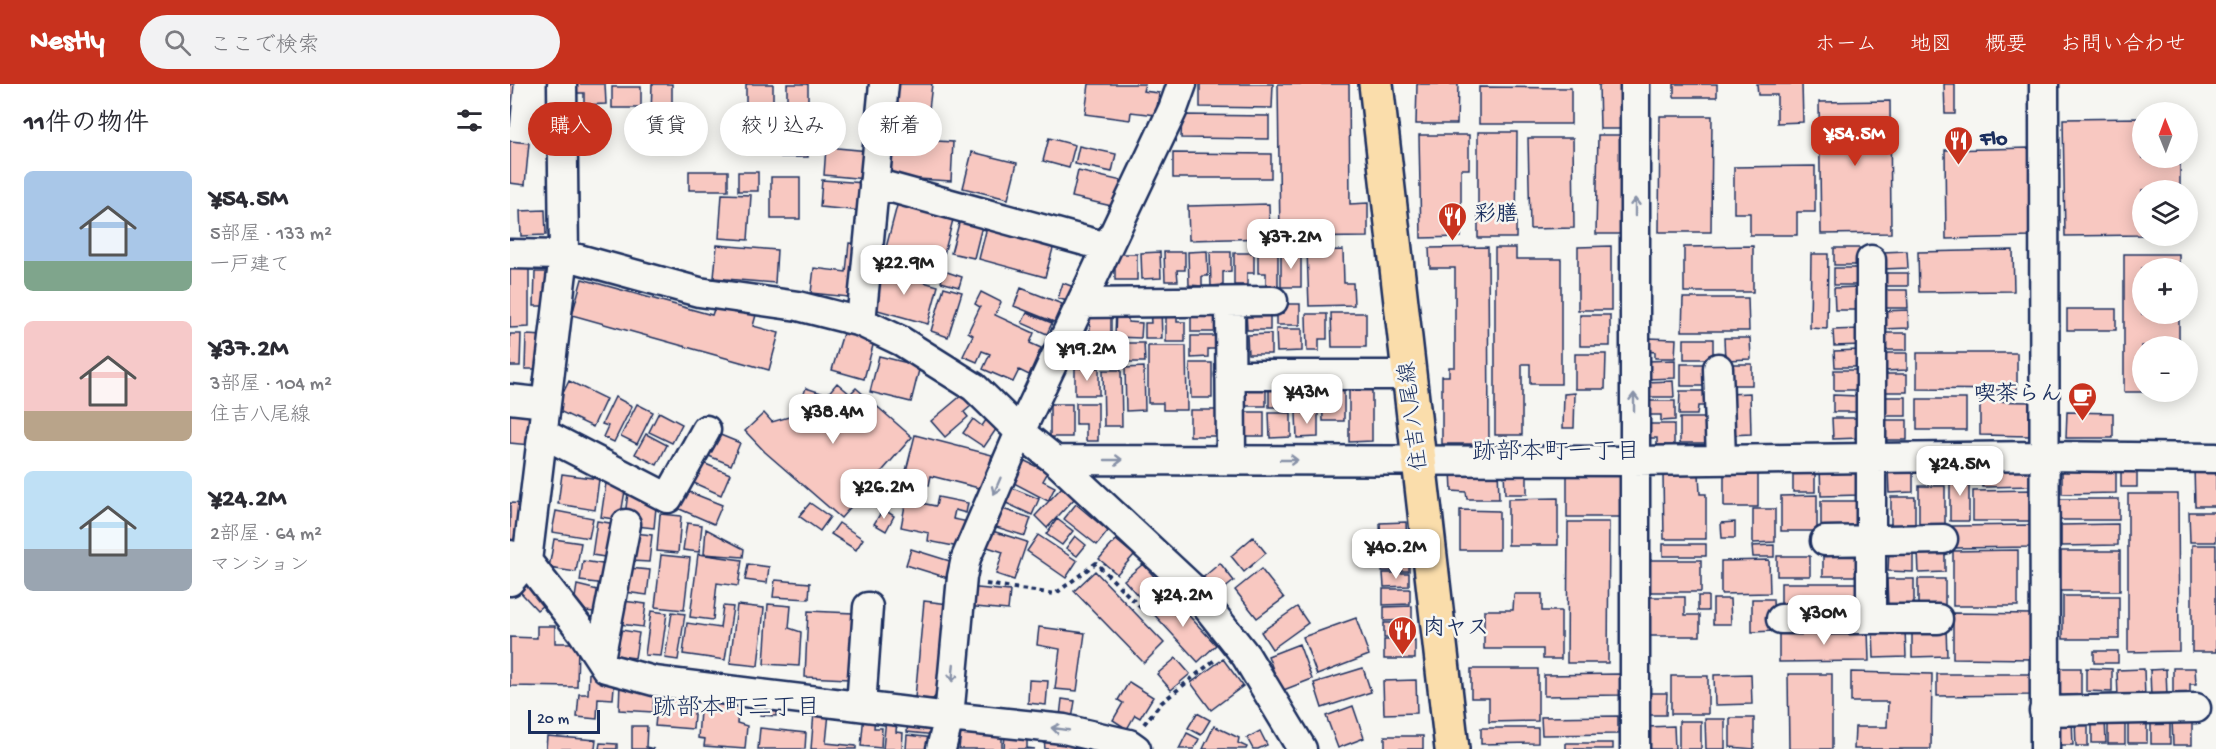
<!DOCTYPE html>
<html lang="ja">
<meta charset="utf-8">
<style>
body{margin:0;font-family:"Gochi Hand","Klee One",sans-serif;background:#f2f2f3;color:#2b2b33;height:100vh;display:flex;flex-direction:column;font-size:22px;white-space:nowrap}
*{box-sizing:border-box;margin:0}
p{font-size:20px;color:#7c7c81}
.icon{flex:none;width:33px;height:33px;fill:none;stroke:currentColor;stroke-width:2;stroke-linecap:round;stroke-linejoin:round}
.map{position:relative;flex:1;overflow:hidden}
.details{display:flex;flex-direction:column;background:#fff;width:510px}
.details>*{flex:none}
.hud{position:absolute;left:18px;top:18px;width:570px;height:54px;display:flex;gap:12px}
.needle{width:39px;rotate:359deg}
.fabs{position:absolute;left:1622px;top:18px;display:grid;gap:12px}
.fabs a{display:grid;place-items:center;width:66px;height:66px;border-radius:50%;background:#fff;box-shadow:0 3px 15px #0003;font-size:30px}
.scale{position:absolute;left:18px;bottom:15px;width:72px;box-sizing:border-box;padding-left:6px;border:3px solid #1b2f5e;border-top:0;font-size:16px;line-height:21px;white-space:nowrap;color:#1b2f5e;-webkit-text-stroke:4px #f6f6f2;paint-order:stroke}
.price{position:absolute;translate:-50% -51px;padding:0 14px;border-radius:12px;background:#fff;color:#222;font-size:20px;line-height:39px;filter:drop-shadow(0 2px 3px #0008)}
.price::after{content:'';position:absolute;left:50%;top:36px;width:18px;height:14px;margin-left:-9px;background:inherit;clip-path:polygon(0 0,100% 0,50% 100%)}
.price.selected{background:#c8321e;color:#fff}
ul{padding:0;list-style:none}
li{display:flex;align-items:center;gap:18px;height:150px;padding:0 24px}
li span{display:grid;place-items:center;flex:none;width:168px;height:120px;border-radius:9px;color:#555}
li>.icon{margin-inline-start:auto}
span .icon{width:72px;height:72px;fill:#fffc;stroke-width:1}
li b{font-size:26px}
h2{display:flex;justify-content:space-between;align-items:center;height:72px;padding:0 24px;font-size:26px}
.pill{padding:0 21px;border-radius:27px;background:#fff;box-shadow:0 3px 15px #0003;font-size:21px;line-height:54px}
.pill.selected{background:#c8321e;color:#fff}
header{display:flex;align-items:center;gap:36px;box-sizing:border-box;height:84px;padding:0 30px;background:#c8321e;color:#fff}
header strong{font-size:28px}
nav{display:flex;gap:33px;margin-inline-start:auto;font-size:21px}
.search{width:420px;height:54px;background:#f2f2f3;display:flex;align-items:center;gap:15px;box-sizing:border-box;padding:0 21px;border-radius:33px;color:#7c7c81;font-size:22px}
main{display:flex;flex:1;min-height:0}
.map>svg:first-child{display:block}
.building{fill:#f8c8c1;stroke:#1b2f5e;stroke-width:1.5}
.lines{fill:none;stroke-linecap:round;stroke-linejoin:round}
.minor-casing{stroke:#1b2f5e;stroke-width:33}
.major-casing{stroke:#1b2f5e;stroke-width:38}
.path{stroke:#1b2f5e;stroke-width:4;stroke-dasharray:4.5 4.5;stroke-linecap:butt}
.minor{stroke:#f6f6f2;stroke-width:28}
.major{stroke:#faddab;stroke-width:33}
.oneway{stroke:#8892a8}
.labels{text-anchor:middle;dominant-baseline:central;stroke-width:5;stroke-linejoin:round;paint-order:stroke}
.poi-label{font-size:22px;font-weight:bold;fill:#1b2f5e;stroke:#f6f6f2;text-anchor:start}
.street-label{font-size:22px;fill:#1b2f5e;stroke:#f6f6f2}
.neighbourhood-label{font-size:24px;fill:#1b2f5e;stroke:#f6f6f2}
</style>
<header>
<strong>Nestly</strong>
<div class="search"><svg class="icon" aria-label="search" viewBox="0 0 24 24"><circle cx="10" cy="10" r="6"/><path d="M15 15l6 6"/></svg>ここで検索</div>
<nav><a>ホーム</a><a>地図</a><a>概要</a><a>お問い合わせ</a></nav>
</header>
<main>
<section class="details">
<h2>11件の物件<svg class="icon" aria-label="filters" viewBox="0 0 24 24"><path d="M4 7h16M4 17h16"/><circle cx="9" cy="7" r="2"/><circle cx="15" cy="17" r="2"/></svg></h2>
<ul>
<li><span style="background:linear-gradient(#a9c7e8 75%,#7fa58c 0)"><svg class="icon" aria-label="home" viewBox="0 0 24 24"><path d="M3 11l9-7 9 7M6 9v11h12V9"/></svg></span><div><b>¥54.5M</b><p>5部屋 · 133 m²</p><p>一戸建て</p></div></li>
<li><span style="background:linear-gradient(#f6c9c9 75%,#b9a48a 0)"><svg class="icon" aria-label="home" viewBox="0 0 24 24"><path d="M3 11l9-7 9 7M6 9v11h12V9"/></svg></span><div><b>¥37.2M</b><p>3部屋 · 104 m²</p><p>住吉八尾線</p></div></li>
<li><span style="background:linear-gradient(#bfe0f5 65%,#9aa5b1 0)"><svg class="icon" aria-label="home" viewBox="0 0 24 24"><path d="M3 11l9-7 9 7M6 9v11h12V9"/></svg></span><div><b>¥24.2M</b><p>2部屋 · 64 m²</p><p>マンション</p></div></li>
</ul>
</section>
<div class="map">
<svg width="1706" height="665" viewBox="0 0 1706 665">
<rect width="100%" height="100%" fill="#f6f6f2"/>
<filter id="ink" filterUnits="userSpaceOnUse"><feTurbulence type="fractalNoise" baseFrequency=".0167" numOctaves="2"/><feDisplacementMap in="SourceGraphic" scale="12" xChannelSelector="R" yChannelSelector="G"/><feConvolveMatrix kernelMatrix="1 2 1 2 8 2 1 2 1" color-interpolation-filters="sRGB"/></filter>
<g filter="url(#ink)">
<!-- building -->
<path class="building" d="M0,0H4L0,43Z
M57,0H95L96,20L74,21V9H57Z
M142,0H162V31H141Z
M236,0H263V19H236Z
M277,0H298V73H271V47L277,46Z
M384,0H422L418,34L381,31Z
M579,0H635L633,7L649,9L646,31L621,28L620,36L575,30Z
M690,0H763L762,24L690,23Z
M768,0H839L840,120L858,119V153L770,154Z
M907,0H948L947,40H906Z
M1089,0H1115L1116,45H1090Z
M1164,0H1207V13H1164Z
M1247,0H1292L1293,38L1267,39V11H1248Z
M1434,0H1445V30H1435Z
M102,3H131V24H102Z
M969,3L1061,4V40H969Z
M1380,17L1381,149L1311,150L1309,18Z
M672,31L759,32V55L671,54Z
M1150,32H1202L1201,148H1149Z
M1632,34V74H1670V106H1632V151L1555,152L1553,35Z
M968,48H1007L1006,154H968Z
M909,51H959V85H951V153L911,154Z
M1088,51H1115L1114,150H1086Z
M377,54L443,58L441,97L374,93Z
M539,54L565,61L559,84L533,77Z
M1018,54H1063L1064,144L1020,145Z
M0,57L19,59L15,101L0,99Z
M569,62L606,70L602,88L565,80Z
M316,63L359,67L356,95L314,91Z
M1520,64L1521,153L1436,155L1435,66Z
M462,68L507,79L498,115L453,104Z
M663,69L761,70V94H663Z
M1305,82V128H1287V151H1240V129H1224V83Z
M179,87H218V106H179Z
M568,87L612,97L606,123L562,113Z
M228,88H248V107H228Z
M261,93H290V135H261Z
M312,96L355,99L352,127L310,123Z
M212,110L241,111L238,156L209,154Z
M389,114L445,128L428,193L372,179Z
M759,120L760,154L679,156L678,122Z
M35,126L36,151L11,152L10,127Z
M451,132L473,138L464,174L441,169Z
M477,143L544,161L535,193L469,175Z
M339,159L353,160L348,214L301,209L304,184L336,188Z
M207,161L267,166L265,199L204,194Z
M1101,162V226H1068V163Z
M1243,162V208H1174V163Z
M978,163L979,360H932V292H939V283H945V184H920L919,164Z
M985,164H1006V175H1051V300H1020V280H1012V351H985Z
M1324,164H1350V181H1324Z
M833,166L834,199H843L844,221L799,222L797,167Z
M1503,166L1504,207L1409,208L1408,168Z
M697,167L698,192H692V202L679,201L678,168Z
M1397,167L1398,184L1373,185L1372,168Z
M650,168L651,194L632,195L631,169Z
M654,168H675V186H667L668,197H655Z
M700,168H721V187L713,188V201L701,202Z
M748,168H768V204H756V189H748Z
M771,168H791V203H771Z
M724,169H744V189H737V201H724Z
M605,170H627V196H605Z
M1301,170H1318L1317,245L1300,244Z
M1614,170H1669V184H1632V230H1669V262H1632V308H1669H1614Z
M0,181H19V243L0,244Z
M1324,184H1350L1351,201H1324Z
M367,185L428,202L418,240L364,225L369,207L362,204Z
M434,187L452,193L449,203L431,198Z
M25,188H41L40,222H24Z
M1373,189H1398V202H1373Z
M72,195L202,231L206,220L246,231L243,242L269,249L259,286L62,231Z
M553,199L564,203L559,218L548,214Z
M434,203L452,208L438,253L421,247Z
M1347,203L1348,226H1325L1324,204Z
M511,204L552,220L544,238L504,222Z
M1371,206H1397L1398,224H1372Z
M471,208L491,218L485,231L524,249L520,259L531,264L519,291L509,286L503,298L473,285L480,270L472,267L467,278L453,272L463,251L458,248L470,223L465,220Z
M1173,214H1238L1239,247H1172Z
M766,220H790V241H766Z
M656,222H667V238H675V258H656Z
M606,223L618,224V238L632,239L631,254L605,253Z
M640,224H651L652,255H635V239H641Z
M705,224L706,248H681V225Z
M579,225H601V249H580Z
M760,225V246H737L736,226Z
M1557,225H1606V246H1557Z
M1398,226L1399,244L1373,245V227Z
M517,229L542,239L537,250L512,239Z
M821,229H856V263H822Z
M796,230H817V255H809V267H797Z
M1070,231H1100V262H1070Z
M766,245H792V267L767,268Z
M1350,245L1351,261L1324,262L1323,246Z
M334,246L365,254L354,295L322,286Z
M1373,249H1397V266H1373Z
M0,250H11L10,282H0Z
M761,250V270H738L737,251Z
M16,251L35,252L34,285H15Z
M681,252H708L707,265H698V273L681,274Z
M1137,254L1166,255L1165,274H1145V268L1136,267Z
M1214,254H1240L1241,275L1215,276Z
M1174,255H1203V275H1174Z
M564,257H601L602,276L564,277Z
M609,259H634L635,278H609Z
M638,262H676L677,326H653V319H638Z
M1348,266L1349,283H1325L1324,267Z
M1374,269H1397V286L1374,287Z
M1407,269H1507V306L1407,305Z
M1065,270H1096L1095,305H1065Z
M369,272L410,282L401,318L360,308Z
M1165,276V294L1138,295V277Z
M680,279H702V314H681Z
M1171,280H1194V302H1171Z
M1213,280H1242V301H1223V293H1213Z
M634,283L635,326L616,327L615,284Z
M565,284H589V311H565Z
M593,286H611L612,342H594Z
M1324,286H1349V306H1324Z
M1373,290H1397V308H1373Z
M59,297L96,315L83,343L45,325Z
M839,297H862V357L839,358Z
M1163,297L1164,313H1137L1136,298Z
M733,298H756V322H734Z
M759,298H772L773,308L783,307V323H759Z
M327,299L340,310L346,304L402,353L331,434L255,368L235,347L254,329L262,338L286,331L296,304L317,311Z
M834,300V337H813L812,301Z
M809,301V323H787V302Z
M1170,307H1196V322H1188L1187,331H1169Z
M1065,309L1064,344H1053L1054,310Z
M1240,309L1241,350L1219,351L1218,310Z
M452,311L461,322L454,328L458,333L435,353L421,337Z
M1323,311L1348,312V328H1323Z
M105,313L122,322L104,358L93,353L98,342L92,340Z
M1373,313H1396V332H1373Z
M1407,315H1456V346H1407Z
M1137,317H1165V336L1151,337V331H1137Z
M1470,317L1520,318V352L1470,351Z
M566,319H588V357H576V340H566Z
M127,320L143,328L127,360L111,352Z
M540,320H562V353H540Z
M0,326L23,328L20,361L0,359Z
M680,326H709V352H680Z
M149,328L172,340L162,359L139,348Z
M731,328H754V352H731Z
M808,328V353L787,354L786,329Z
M1557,328L1603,329V354H1556Z
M759,329H781V353L760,354Z
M478,333L489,341L474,363L453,349L463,335L472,342Z
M1170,334H1196L1197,359H1170Z
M1322,334H1348L1349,354L1323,355Z
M1374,336H1397V356H1374Z
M1137,340H1164V361H1147V354H1137Z
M203,348L230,359L221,381L194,370Z
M136,350L157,361L147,381L125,370Z
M405,351L482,371L473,405L421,392L419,401L394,395Z
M513,376L538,388L533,397L545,403L538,417L502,398Z
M193,379L220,390L211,411L184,399Z
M1524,379L1525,402L1472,403L1471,380Z
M1606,381V409L1552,410V382Z
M1403,383V408L1379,409L1378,384Z
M1684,383H1706V422H1685Z
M988,384L989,415H957L956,408L942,407L941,385Z
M1349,384L1350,411L1311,412L1310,385Z
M1611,384H1627V403H1611Z
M1057,385H1110V433H1057Z
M1283,386H1305V408H1283Z
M994,387H1017V410H995Z
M1189,389L1190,410H1196V455H1154L1153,390Z
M1440,389H1459V437H1440Z
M52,390L89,395L85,426L48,420Z
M1214,390H1248V423H1214Z
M96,399L116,401L110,436L91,433Z
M1409,402H1435V442L1409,441Z
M500,403L529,415L522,431L494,418Z
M552,403L565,414L537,444L525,432Z
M172,405L212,421L204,440L165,423Z
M1525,406V437H1463V407Z
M118,409L147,413L144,444L126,442L115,431Z
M1618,410H1668L1669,567L1618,568Z
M1307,411V447H1271V412Z
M428,413L458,419L456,429L445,426L443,435L459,438L454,464L418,457L419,449L391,443L396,416L426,422Z
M1381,413H1405V441H1381Z
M1048,414V461H998V415Z
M1550,415H1609V436H1550Z
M1311,417H1350V445H1311Z
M0,419L17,420L15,457L0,456Z
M300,419L320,433L310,447L289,432Z
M566,420L598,447L587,461L554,435Z
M483,422L521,434L515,452L477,440Z
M373,425L384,432L376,447L364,440Z
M1243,425H1265V458L1243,459Z
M950,426L989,427V466H950Z
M46,427L83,434L79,454L42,448Z
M1679,428H1706V458H1680Z
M150,430L171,432L168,469L147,467Z
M547,435L563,447L552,461L536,450Z
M87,437L106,440L101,474L82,471Z
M896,438L897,464L871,465L870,439Z
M1058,438H1099L1098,579H1057Z
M1225,438V454H1212L1211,439Z
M177,439L192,441L189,468L173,466Z
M329,439L353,455L346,466L321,450Z
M1608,440V461L1551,462V441Z
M1524,441V463L1442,464V442Z
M473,444L517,458L504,496L486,490L493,468L468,460Z
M196,445L234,465L233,473L194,470Z
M124,449L142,451L139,478L121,477Z
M528,451L567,477L556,494L517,467Z
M565,452L576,461L567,472L556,464Z
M743,453L756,469L734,488L721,472Z
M44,455L71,459L66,488L39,484Z
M606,456L624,471L607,490L589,475Z
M1153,460H1196V472H1153Z
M1264,461V473H1243L1242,462Z
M1682,461H1706V568H1682Z
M401,465L443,478L438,494L396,481Z
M1313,465H1352V492H1313Z
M1379,466H1403V488L1378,487Z
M1435,466V488L1409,489L1408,467Z
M1508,466V522H1443V467Z
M1551,467H1610V507H1551Z
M188,470L232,476L228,502L207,499L203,536L180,533Z
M151,471L180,474L174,526L145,523Z
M872,471H899V487H872Z
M1267,472H1300V492H1267Z
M1139,476H1191V508H1139Z
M1259,476L1260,509L1211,510V477Z
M73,477L99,481L96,500L70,497Z
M710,479L724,497L703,514L689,497Z
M238,480L259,483L257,499L235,496Z
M633,480L649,498L630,514L614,496Z
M118,484L140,486L137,511L115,508Z
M751,485L774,514L747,534L725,506Z
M585,487L654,559L634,579L564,507Z
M16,488L51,544L32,522L27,526L3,500Z
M873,489H899V502L874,503Z
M1377,495H1404V520L1378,521Z
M1408,495H1435V521L1408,520Z
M265,496L300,499L299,515L263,513Z
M1271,499H1352V527H1271Z
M67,501L96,508L91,529L76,527L65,514Z
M456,503L500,507L498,526L455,522Z
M873,505H900V520L873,521Z
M658,509L706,561L688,578L640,526Z
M1004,510H1032V527H1051V575H1033V565H974V526H1003Z
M1188,512H1198V527H1188Z
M1553,512H1609V555H1553Z
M1139,513H1175V531H1190V552H1139Z
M1203,515H1220L1221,540H1203Z
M1242,515H1263L1264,547L1242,548Z
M113,517L136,520L133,543L110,540Z
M414,517L439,520L431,605L423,615L405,614Z
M258,520L281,522L279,544L291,548L289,582L254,580Z
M227,521L254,524L248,582L220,579Z
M213,522L223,523L215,576L173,570L177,539L210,544Z
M902,522V536L874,537V523Z
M787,523L798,539L762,565L751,548Z
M141,527L157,529L151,572L135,571Z
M298,527L343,529L339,595L295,593Z
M162,528L175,530L168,576L155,574Z
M1443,529L1524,530L1523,575L1443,574Z
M846,534L859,571L807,591L793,553Z
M874,539H903V554H874Z
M27,542H45V559H68L67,603L0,602V553L27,554Z
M529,543L575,549L567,607L545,605L550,565L527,561Z
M1402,544H1436L1437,572L1402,573Z
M106,545L129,549L125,574L102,571Z
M1395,545L1396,573L1364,574L1363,546Z
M1269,546H1358L1359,577L1269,578Z
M874,556H905V575H874Z
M789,560L802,595L771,607L758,572Z
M1584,567H1608V579H1584Z
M666,574L680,590L661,606L647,590Z
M713,575L733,602L701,626L681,599Z
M853,584L861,608L812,624L804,599Z
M1549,584H1571V612H1549Z
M1576,584L1602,585V608L1576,607Z
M1663,584H1685L1686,600H1680V613H1663Z
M961,585H1028V637L979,638V614H961Z
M1634,585L1635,614H1608L1607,586Z
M1656,585L1657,613L1641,614L1640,586Z
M1341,588L1422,590L1421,665H1344L1345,643H1377L1378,618H1341Z
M79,589L105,590L103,615L88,614L87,635L67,633L69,610H78Z
M1110,590L1111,611L1034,612V591Z
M1241,590L1242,620L1205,621L1204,591Z
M1278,590H1322V665H1279Z
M1427,590H1523L1524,611L1427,612Z
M1161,592H1198V630H1161Z
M519,596L538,597L536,621L518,619Z
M906,596L907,629L874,630L873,597Z
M619,598L643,613L630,634L625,631L617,645L603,636L613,619L608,616Z
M110,599L144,601L143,628L109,626Z
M1138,609H1157L1156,631H1138Z
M148,614L185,617L183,645L145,642Z
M552,615L565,617L562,635L550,633Z
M251,618L267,619L266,632L250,631Z
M206,620L229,621L227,639L237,642L235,665L194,662L195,655L188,654L190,627L205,628Z
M843,622L854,654L828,664L816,632Z
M304,628L319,629L316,659L346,662V665H301Z
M687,629L700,636L691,651L678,644Z
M354,630L365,631L364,644H372L371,664L351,662Z
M1108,632V650L1032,651L1031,633Z
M376,634L387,635L386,648L393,649L392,665H373Z
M1220,634H1244V665L1220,663Z
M1598,634H1615V660H1598Z
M398,635L427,638L426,651L397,648Z
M1195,635H1215V665H1196Z
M1545,635H1562L1563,661H1546Z
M1565,635H1578V662H1566Z
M1582,635H1595L1596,659H1582Z
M1618,636H1637V659H1618Z
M1641,636H1660V660H1641Z
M1662,636H1682V661H1663Z
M1169,637H1191V665H1169Z
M122,642H137L136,663L144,665H122Z
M704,642L729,654L728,659L737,663L736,665H693Z
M1164,642L1165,665H1137V643Z
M250,644L296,649L295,665H248Z
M971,644H1028V659L971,660Z
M750,647L757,661L748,665H743L737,654Z
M451,648L492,651V665H449Z
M495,648L510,649V656H517V664L525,665H494Z
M677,649L689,655L684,665H669Z
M397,651L424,654L423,665H396Z
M37,652L86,656L85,665H36Z
M875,652H913V665H875Z
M534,655H570L571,665H535Z
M90,659L107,660V665H89Z
M1056,659H1103V665H1056Z"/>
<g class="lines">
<defs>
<path id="minor" d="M1534,0L1535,665
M364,99L597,163
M0,170L54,171L189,208L288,222L351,238L391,257L464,303L510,348L545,376L683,505L736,572L792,665
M720,218L721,376
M571,219L763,217
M351,238L374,0
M1208,284L1211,376
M720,291H900
M0,315L36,319
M32,349L158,414L196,346
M545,376L1123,377L1533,372L1706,374
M1315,457L1433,455
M0,471L17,477L73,549L96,584L144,597L439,633L554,645L619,660L626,665
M0,497L17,477L54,171L52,0
M1271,535H1428
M1361,535V176
M90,575L116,440
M351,622L358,523
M1534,627L1686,624
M431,665L439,633L452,493L456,474L510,348L663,25L672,0
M1125,665V0"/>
<path id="major" d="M866,0L942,665"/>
</defs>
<!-- minor casing -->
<use href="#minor" class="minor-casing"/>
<!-- major casing -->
<use href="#major" class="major-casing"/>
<!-- path -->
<path class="path" d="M476,500L545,510L586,479L631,524L648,508
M634,640L651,619L706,575"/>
<!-- minor -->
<use href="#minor" class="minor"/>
<!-- major -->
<use href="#major" class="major"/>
</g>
<!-- one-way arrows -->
<defs><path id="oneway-shaft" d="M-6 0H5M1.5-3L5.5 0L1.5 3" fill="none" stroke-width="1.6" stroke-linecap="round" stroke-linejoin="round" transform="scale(1.5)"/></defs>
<g class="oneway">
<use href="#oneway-shaft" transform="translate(1125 123) rotate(-90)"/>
<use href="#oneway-shaft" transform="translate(1124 318) rotate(-90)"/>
<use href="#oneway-shaft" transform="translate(604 376)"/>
<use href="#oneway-shaft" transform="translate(779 376)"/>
<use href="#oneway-shaft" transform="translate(487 402) rotate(113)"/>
<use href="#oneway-shaft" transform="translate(443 589) rotate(95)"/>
<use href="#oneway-shaft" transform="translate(550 645) rotate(-172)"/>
</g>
</g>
<!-- icons -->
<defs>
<symbol id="restaurant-pin" viewBox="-11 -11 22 30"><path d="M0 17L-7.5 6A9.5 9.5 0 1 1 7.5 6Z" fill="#c8321e" stroke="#f6f6f2"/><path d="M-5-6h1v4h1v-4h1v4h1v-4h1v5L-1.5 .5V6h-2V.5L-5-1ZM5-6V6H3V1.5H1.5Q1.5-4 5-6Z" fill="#fff"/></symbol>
<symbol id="cafe-pin" viewBox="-11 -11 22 30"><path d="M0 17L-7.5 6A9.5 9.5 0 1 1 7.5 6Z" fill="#c8321e" stroke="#f6f6f2"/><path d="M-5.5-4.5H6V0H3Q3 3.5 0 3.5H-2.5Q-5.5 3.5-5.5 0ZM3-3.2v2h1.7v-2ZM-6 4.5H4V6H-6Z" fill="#fff"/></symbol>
</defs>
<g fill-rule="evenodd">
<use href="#restaurant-pin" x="1432" y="40" width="33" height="45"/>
<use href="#restaurant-pin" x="926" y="116" width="33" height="45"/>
<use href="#cafe-pin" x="1556" y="296" width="33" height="45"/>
<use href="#restaurant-pin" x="876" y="530" width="33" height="45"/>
</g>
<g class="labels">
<!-- poi labels -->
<g class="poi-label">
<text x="1470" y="56">Flo</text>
<text x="964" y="132">彩膳</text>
<text x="1552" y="312" text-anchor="end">喫茶らん</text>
<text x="913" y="546">肉ヤス</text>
</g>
<!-- street labels -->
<g class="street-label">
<text transform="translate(905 332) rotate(-97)">住吉八尾線</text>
</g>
<!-- neighbourhood labels -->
<g class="neighbourhood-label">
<text x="1046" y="369">跡部本町一丁目</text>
<text x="226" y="625">跡部本町三丁目</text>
</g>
</g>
</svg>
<div class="fabs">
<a><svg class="needle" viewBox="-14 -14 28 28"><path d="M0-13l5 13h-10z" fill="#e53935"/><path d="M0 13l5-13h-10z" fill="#7c7c81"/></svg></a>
<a><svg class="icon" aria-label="layers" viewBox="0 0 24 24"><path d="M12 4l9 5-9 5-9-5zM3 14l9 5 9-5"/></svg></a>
<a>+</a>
<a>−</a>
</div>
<div class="scale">20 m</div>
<b class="price selected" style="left:1345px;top:83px">¥54.5M</b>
<b class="price" style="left:781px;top:186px">¥37.2M</b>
<b class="price" style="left:394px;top:212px">¥22.9M</b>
<b class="price" style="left:577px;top:298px">¥19.2M</b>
<b class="price" style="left:797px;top:341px">¥43M</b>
<b class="price" style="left:323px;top:361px">¥38.4M</b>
<b class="price" style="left:1450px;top:413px">¥24.5M</b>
<b class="price" style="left:374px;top:436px">¥26.2M</b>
<b class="price" style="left:886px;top:496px">¥40.2M</b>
<b class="price" style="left:673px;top:544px">¥24.2M</b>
<b class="price" style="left:1314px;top:562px">¥30M</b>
<div class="hud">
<a class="pill selected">購入</a>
<a class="pill">賃貸</a>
<a class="pill">絞り込み</a>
<a class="pill">新着</a>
</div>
</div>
</main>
